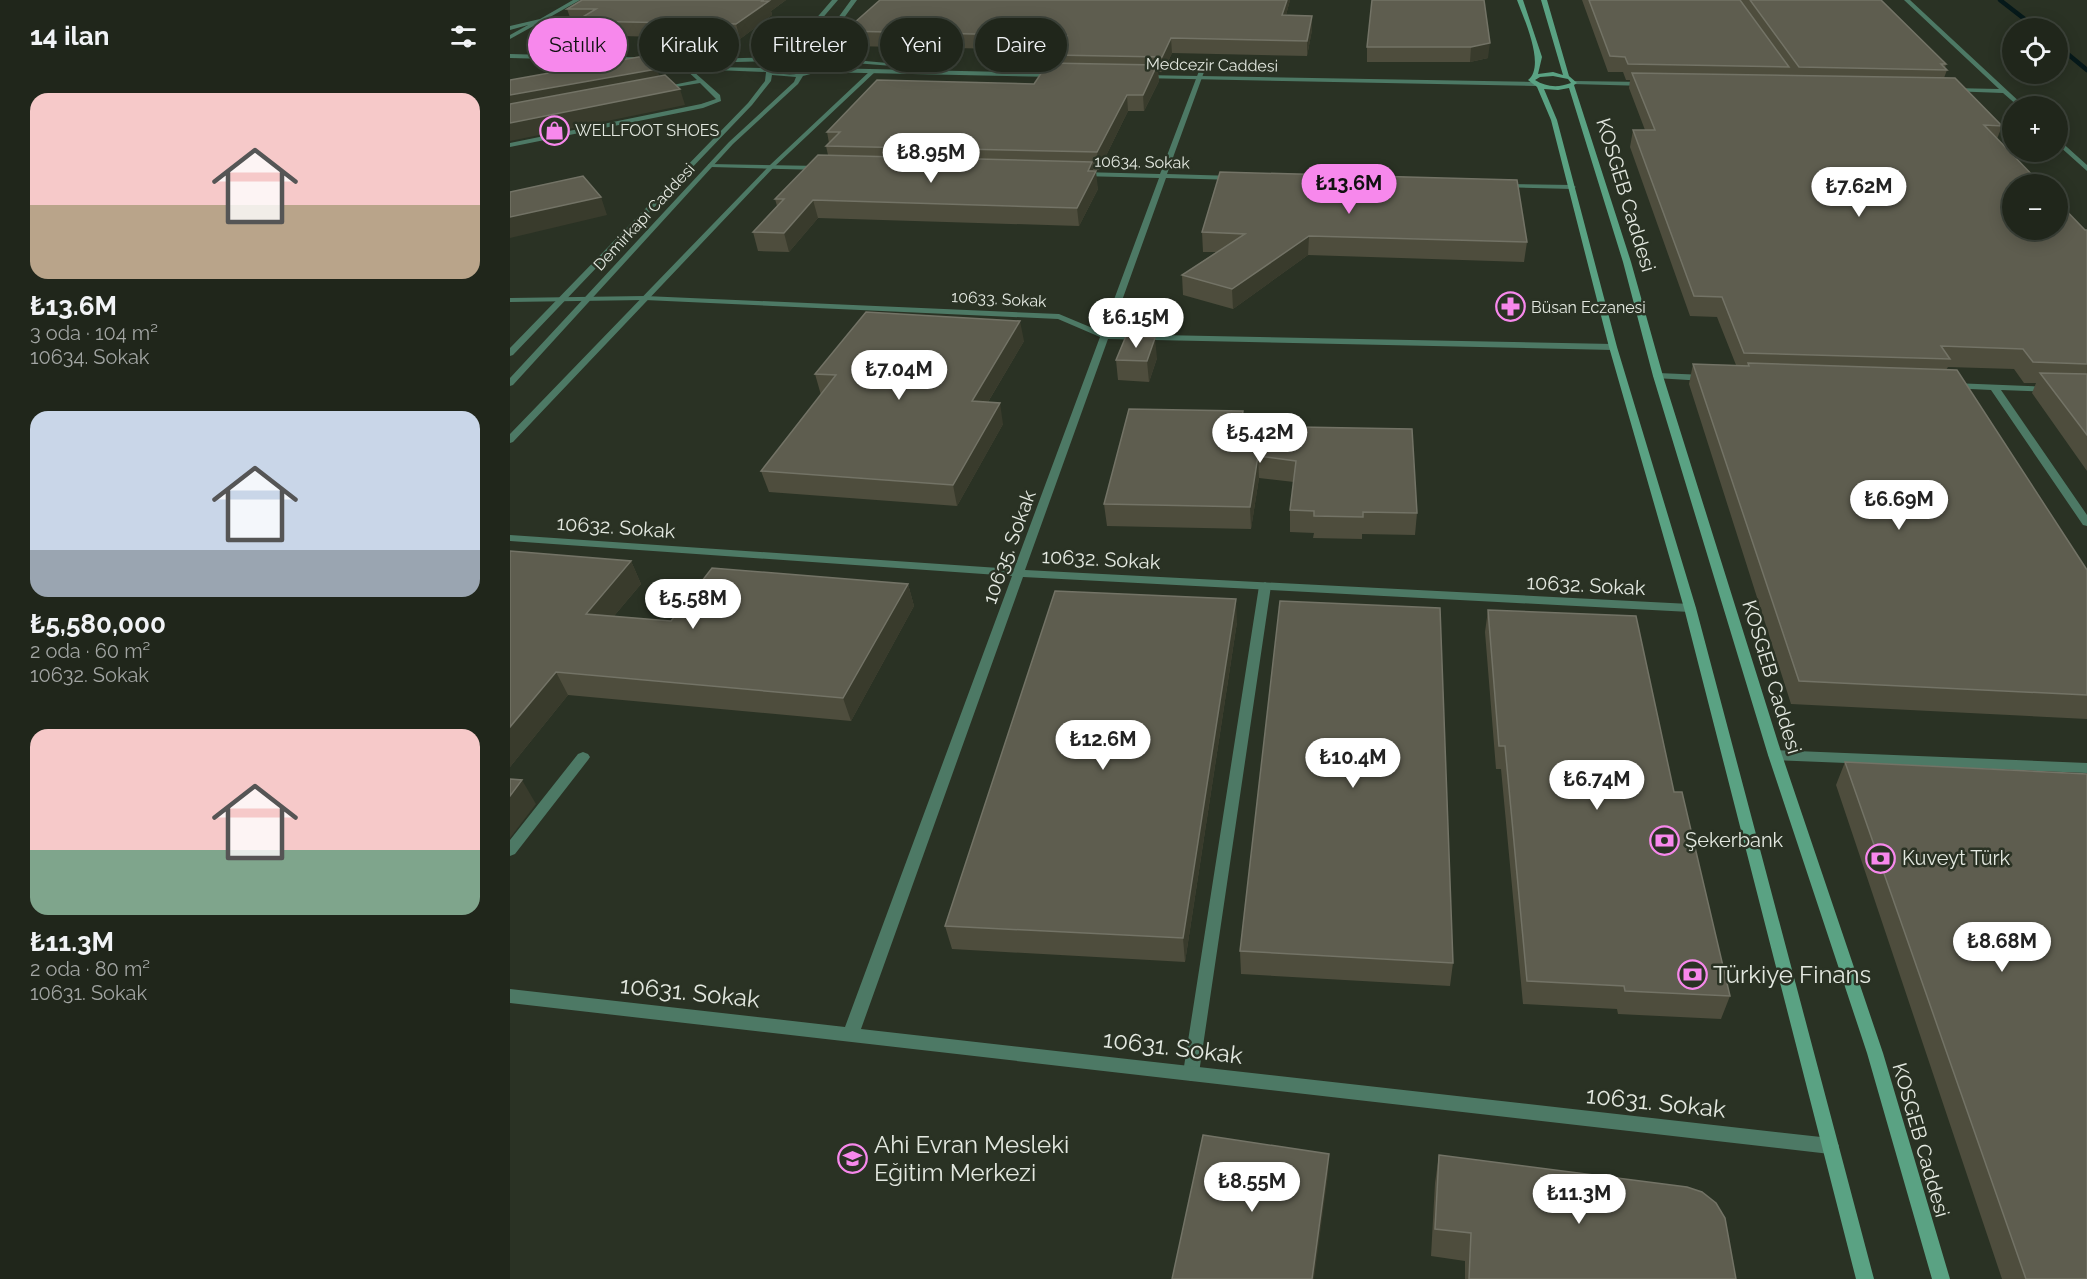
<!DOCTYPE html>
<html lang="tr">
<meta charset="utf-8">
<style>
body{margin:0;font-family:Raleway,sans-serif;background:#282e24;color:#f1f3f6;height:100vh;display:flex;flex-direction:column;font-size:22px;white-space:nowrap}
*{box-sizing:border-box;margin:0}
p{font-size:20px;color:#a2a5a3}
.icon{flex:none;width:33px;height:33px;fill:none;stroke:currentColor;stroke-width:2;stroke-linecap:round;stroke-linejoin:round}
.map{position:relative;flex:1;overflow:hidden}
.details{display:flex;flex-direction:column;background:#20261b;width:510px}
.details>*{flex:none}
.top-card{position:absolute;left:18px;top:18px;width:570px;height:54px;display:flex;gap:12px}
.tools{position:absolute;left:1492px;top:18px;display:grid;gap:12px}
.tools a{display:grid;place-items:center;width:66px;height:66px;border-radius:50%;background:#20261b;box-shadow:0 3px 15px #0003,0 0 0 2px #3d433a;font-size:30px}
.price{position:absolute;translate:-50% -51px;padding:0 14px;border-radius:21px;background:#fff;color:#222;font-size:20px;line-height:39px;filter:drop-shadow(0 2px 3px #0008)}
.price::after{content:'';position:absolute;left:50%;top:36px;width:18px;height:14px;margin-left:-9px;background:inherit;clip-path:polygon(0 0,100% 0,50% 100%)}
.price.current{background:#f788ec;color:#111}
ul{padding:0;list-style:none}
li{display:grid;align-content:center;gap:12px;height:318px;padding:0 30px}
li span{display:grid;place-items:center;height:186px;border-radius:18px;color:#555}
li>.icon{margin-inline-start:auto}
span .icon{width:108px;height:108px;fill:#fffc;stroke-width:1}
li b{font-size:26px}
h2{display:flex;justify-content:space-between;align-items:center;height:72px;padding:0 30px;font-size:26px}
.chip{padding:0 21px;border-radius:27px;background:#20261b;box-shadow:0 3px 15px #0003,0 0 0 2px #3d433a;font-size:21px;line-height:54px}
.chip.current{background:#f788ec;color:#111}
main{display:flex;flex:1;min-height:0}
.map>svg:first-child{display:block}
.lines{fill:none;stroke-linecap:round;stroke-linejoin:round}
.stream{stroke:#06191a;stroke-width:4.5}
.service{fill:#4d7965;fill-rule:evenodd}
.minor{fill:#4d7965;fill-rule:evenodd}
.tertiary{fill:#4d7965;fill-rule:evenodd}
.secondary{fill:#5aa283;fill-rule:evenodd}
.wall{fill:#4e4d3d}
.shaded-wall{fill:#393b2c}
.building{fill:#5e5d4f;stroke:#737366;stroke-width:1.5}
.labels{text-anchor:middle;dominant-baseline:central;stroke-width:5;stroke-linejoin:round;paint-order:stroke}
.far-street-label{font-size:16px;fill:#e3e8e0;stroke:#2a3224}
.far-poi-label{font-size:16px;fill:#e3e8e0;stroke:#2a3224;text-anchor:start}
.street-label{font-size:20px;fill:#e3e8e0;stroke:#2a3224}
.poi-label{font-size:20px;fill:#e3e8e0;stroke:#2a3224;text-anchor:start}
.near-poi-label{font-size:24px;fill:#e3e8e0;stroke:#2a3224;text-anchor:start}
.near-street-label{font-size:24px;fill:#e3e8e0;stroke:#2a3224}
</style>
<main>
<section class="details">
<h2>14 ilan<svg class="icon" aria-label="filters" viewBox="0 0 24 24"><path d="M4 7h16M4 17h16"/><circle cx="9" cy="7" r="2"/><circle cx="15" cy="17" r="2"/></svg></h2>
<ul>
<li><span style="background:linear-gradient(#f6c9c9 60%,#b9a48a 0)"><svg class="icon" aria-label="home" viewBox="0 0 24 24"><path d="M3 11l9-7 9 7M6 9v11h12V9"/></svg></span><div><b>₺13.6M</b><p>3 oda · 104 m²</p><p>10634. Sokak</p></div></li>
<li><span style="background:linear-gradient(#c9d6e8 75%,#9aa5b1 0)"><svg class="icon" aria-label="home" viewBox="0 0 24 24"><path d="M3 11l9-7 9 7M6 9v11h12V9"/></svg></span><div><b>₺5,580,000</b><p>2 oda · 60 m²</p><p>10632. Sokak</p></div></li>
<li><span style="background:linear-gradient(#f6c9c9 65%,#7fa58c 0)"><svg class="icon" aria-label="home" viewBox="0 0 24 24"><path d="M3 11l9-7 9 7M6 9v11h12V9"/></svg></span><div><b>₺11.3M</b><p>2 oda · 80 m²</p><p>10631. Sokak</p></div></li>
</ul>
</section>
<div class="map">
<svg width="1577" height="1279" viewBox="0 0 1577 1279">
<rect width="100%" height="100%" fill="#2a3224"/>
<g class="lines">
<!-- stream -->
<path class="stream" d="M1490,0L1526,28
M1548,46L1577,70"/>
<!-- service -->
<path class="service" d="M175,64L210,95L211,101L193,108L0,147V143L191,104L206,99L190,83L148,90V88L187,80L173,67Z
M360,71L365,72L264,167L3,442L0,443V434L260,165Z
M755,582L761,586L689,1073L687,1078L681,1081L675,1078L673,1073L749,586Z
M1265,750L1577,763V773L1265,760L1260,758L1258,755L1260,752Z
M73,752L78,754L80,757L78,760L5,854L0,856V840L68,754Z"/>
<!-- minor -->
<path class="minor" d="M689,71L694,72L657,174L725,176L728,178L725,180L656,178L600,334L1103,344L1107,347L1103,350L598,339L515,570L1180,604L1186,608L1180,612L513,577L351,1029L1320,1138L1326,1140L1329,1146L1326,1152L1320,1154L0,1003V989L335,1027L502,576L0,541V535L504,569L590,337L548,319L135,300L0,302V298L135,296L549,314L592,332L649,178L571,176L568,174L571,172L650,174Z
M199,164L311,166L314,168L311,170L201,167L198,165Z
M989,184L1062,185L1066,187L1062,189L991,187L989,186Z
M1148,373L1195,375L1200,378L1195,381L1145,378L1143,376Z
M1443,383L1543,387V391L1540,392L1491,390L1577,515V526L1573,525L1481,390L1440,388L1438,386Z"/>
<!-- tertiary -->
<path class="tertiary" d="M63,0H70L33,21C43,38 59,46 78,53V55C59,54 39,40 29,23L0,39V35L18,25L0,30V26L30,19Z
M322,0H328L280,56L307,55L314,37L341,0H347L320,37L312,57L399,65L396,67L318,61L320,63L314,68L545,73L548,75L545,77L308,72L293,76L288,84L223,144L3,385L0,386V378L219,142L284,82L286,77L262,75L261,81L242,105L3,355L0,356V348L238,103L255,81L256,72L205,70L203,67L252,68V66L261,61L190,63L0,58V54L190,59L273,57ZM293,58L308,59L313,63C300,74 272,80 258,67L269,61Z
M1394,0H1400L1514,106H1508L1493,93L1439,91L1441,88L1489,89Z
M632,75L1025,82L1028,84L1025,86L630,78Z
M1064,81L1136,82L1139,84L1136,86L1062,84Z
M1548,139L1577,165V171L1548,145Z"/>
<!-- secondary -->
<path class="secondary" d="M1007,0H1013L1032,57L1028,74L1043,72L1053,75L1031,0H1037L1059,76L1067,83L1064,85L1121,262L1153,376L1272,755L1373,1053L1440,1279H1422L1357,1053L1258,755L1143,376L1113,262L1059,88L1048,90L1034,89L1047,120L1107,347L1186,608L1364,1279H1346L1174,608L1099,347L1041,120L1027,87L1018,80C1036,66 1014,19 1007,0ZM1043,76L1058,79L1061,83C1048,88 1036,87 1025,80L1030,77Z"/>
</g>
<!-- wall -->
<path class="wall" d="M72,0H276L261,11L262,15L230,39L71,35L67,23H62L57,9Z
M370,0H780L776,15L802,16V30L797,56L662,53L653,72H648L649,81L634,111H618L589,170H583L588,189L569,226L308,218L279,252L248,251L243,232L267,206L265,199L318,155L316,146L319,143L317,132L524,84L545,63L544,55L547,50L338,46L335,31Z
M974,0L978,58L960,62H857V47Z
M1072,0H1371L1436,64L1435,68L1437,70L1434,78L1492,126L1487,139L1575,230H1577V471L1522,393L1526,383H1514L1504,369L1438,367L1436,370L1577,570V719L1281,704L1179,384L1183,364L1226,365L1207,317L1180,316L1120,147L1123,130H1135L1119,88L1120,80H1116L1113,72H1098Z
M692,232L1017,242L1014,262L798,255L723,309L673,295L672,275L706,252H693Z
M514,341L478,402L493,424L447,506L259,492L251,471L311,395L305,374Z
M647,358L639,382L608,380L606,360Z
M733,411V426L907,513L905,535L852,534V539L803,538L804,533L780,532V510L784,482L749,478L741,529L597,526L594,504Z
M0,551L121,561L131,584L104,616L161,621L398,584L404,606L341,721L58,695L0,767Z
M978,610L1164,792L1220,996L1211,1019L1108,1014L1107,1009L1013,1004L991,769H986L975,632Z
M727,622L675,962L442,949L435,926Z
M1335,762L1577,1279H1492L1326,785Z
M730,951L943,963L940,986L731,974Z
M929,1155L1226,1279H955V1261L921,1256L925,1183Z"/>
<!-- shaded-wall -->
<path class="shaded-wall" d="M253,0H276L261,11L262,15L230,39L226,24Z
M777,0H780L772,30V15Z
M802,16V30L797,56V41Z
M661,38L662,53L653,72L652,57Z
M980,43L978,58L960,62L961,47Z
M647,65L649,81L634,111L633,95Z
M147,69L152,84L0,113V95Z
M170,89L175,105L0,141V123Z
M617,95L618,111L589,170L587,152Z
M582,162L584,175L586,171L588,189L569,226L567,208L578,171Z
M91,197L97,215L0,238V217Z
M303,200L308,218L279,252L274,233Z
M799,236L798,255L723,309L722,289Z
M510,321L514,341L466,422L462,401Z
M645,338L647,358L639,382L637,361Z
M490,403L493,424L447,506L443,485Z
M748,456L749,478L741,529L740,507Z
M121,561L131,584L87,636L76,614Z
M398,584L404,606L341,721L333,698Z
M726,599L727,622L675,962L673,938Z
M46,672L58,695L0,767V727Z
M12,780L26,804L0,838V796Z
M819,1154L818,1175L804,1279H802Z"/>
<!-- building -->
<path class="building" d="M72,0H253L252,1H259L226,24L66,21L86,9H57Z
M370,0H777L772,15L802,16L797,41L661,38L652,57L544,55L557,36L335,31Z
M862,0H974L980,43L961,47H857Z
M1079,0H1230L1279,67L1118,64L1115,57L1100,56Z
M1240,0H1371L1436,64H1431L1437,70L1289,67Z
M134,56L147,69L0,95V80Z
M538,63L647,65L633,95H617L587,152L316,146L330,132H317L367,80L524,84Z
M1122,73L1445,78L1492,126L1474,125L1531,184H1503V230H1548V202L1575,230H1577V364L1523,362L1513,349L1431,346L1440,359L1234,353L1212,297L1184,296L1123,130H1145Z
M155,75L170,89L0,123V104Z
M308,155L582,162L578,171H586L567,208L303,200L274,233L243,232L274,199H265Z
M710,172L1007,180L1017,242L799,236L722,289L672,275L735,234L692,232Z
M73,176L91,197L0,217V192Z
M356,312L510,321L462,401L490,403L443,485L251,471L326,375L305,374Z
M616,336L645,338L637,361L606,360Z
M1238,363L1447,370L1577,570V695L1289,681L1183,364L1239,366Z
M1530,373L1577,374V435Z
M619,409L733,411L731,426L902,429L907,513L853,512V517L804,516V511L780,510L786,461L748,456L740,507L594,504Z
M0,551L121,561L76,614L161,621L202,568L398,584L333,698L46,672L0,727Z
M545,591L726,599L673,938L435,926Z
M770,601L930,608L943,963L730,951Z
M978,610L1126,616L1164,792H1172L1220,996L1115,991L1114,986L1017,981L995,746H989Z
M1335,762L1577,774V1279H1516Z
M0,779L12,780L0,796Z
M693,1135L819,1154L802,1279H662Z
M929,1155L1177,1187L1192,1192L1206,1203L1215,1218L1226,1279H959L961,1233L925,1229Z"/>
<!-- icons -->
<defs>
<symbol id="shop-ring" viewBox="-11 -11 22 22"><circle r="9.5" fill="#2a3224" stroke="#f788ec" stroke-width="1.5"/><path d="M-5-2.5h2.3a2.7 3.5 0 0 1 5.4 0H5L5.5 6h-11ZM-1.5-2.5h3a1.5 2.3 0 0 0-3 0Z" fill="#f788ec"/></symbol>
<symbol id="pharmacy-ring" viewBox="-11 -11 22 22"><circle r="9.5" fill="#2a3224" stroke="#f788ec" stroke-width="1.5"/><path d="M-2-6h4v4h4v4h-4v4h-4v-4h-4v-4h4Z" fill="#f788ec"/></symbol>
<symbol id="bank-ring" viewBox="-11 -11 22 22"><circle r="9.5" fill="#2a3224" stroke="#f788ec" stroke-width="1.5"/><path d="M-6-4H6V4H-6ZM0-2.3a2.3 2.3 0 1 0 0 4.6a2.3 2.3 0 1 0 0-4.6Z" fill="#f788ec"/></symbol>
<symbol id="school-ring" viewBox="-11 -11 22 22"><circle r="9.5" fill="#2a3224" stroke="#f788ec" stroke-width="1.5"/><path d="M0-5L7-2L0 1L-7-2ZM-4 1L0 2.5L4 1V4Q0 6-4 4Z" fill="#f788ec"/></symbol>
</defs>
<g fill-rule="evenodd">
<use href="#shop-ring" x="28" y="114" width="33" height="33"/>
<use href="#pharmacy-ring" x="984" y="290" width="33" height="33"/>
<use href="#bank-ring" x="1138" y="824" width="33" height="33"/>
<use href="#bank-ring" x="1354" y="842" width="33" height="33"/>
<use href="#bank-ring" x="1166" y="958" width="33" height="33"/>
<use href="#school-ring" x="326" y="1142" width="33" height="33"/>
</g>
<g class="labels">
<!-- far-street labels -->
<g class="far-street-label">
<text transform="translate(702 65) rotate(1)">Medcezir Caddesi</text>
<text transform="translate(632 162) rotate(1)">10634. Sokak</text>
<text transform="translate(134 217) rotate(-47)">Demirkapı Caddesi</text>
<text transform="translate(489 299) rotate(3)">10633. Sokak</text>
</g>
<!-- far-poi labels -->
<g class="far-poi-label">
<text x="65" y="130">WELLFOOT SHOES</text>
<text x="1021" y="307">Büsan Eczanesi</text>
</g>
<!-- street labels -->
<g class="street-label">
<text transform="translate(1116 195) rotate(73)">KOSGEB Caddesi</text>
<text transform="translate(106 527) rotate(4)">10632. Sokak</text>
<text transform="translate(499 547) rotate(-70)">10635. Sokak</text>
<text transform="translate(591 559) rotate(3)">10632. Sokak</text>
<text transform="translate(1076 585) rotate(3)">10632. Sokak</text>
<text transform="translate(1262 677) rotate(73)">KOSGEB Caddesi</text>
<text transform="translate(1411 1140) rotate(74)">KOSGEB Caddesi</text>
</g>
<!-- poi labels -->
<g class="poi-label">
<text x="1175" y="840">Şekerbank</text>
<text x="1392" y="858">Kuveyt Türk</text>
</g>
<!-- near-poi labels -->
<g class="near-poi-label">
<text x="1203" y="974">Türkiye Finans</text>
<text x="364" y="1144">Ahi Evran Mesleki<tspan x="364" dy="28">Eğitim Merkezi</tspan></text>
</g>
<!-- near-street labels -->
<g class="near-street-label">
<text transform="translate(180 992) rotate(6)">10631. Sokak</text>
<text transform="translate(663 1047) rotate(7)">10631. Sokak</text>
<text transform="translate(1146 1102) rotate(6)">10631. Sokak</text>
</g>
</g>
</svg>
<div class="tools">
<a><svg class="icon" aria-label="locate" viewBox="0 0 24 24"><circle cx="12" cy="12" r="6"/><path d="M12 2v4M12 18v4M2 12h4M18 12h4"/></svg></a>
<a>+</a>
<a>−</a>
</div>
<b class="price" style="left:421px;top:184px">₺8.95M</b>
<b class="price current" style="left:839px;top:215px">₺13.6M</b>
<b class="price" style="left:1349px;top:218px">₺7.62M</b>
<b class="price" style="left:626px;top:349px">₺6.15M</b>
<b class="price" style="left:389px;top:401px">₺7.04M</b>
<b class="price" style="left:750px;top:464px">₺5.42M</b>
<b class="price" style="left:1389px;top:531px">₺6.69M</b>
<b class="price" style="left:183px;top:630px">₺5.58M</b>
<b class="price" style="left:593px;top:771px">₺12.6M</b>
<b class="price" style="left:843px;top:789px">₺10.4M</b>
<b class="price" style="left:1087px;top:811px">₺6.74M</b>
<b class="price" style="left:1492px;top:973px">₺8.68M</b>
<b class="price" style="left:742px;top:1213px">₺8.55M</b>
<b class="price" style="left:1069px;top:1225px">₺11.3M</b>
<div class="top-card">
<a class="chip current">Satılık</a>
<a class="chip">Kiralık</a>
<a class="chip">Filtreler</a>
<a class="chip">Yeni</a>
<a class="chip">Daire</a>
</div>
</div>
</main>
